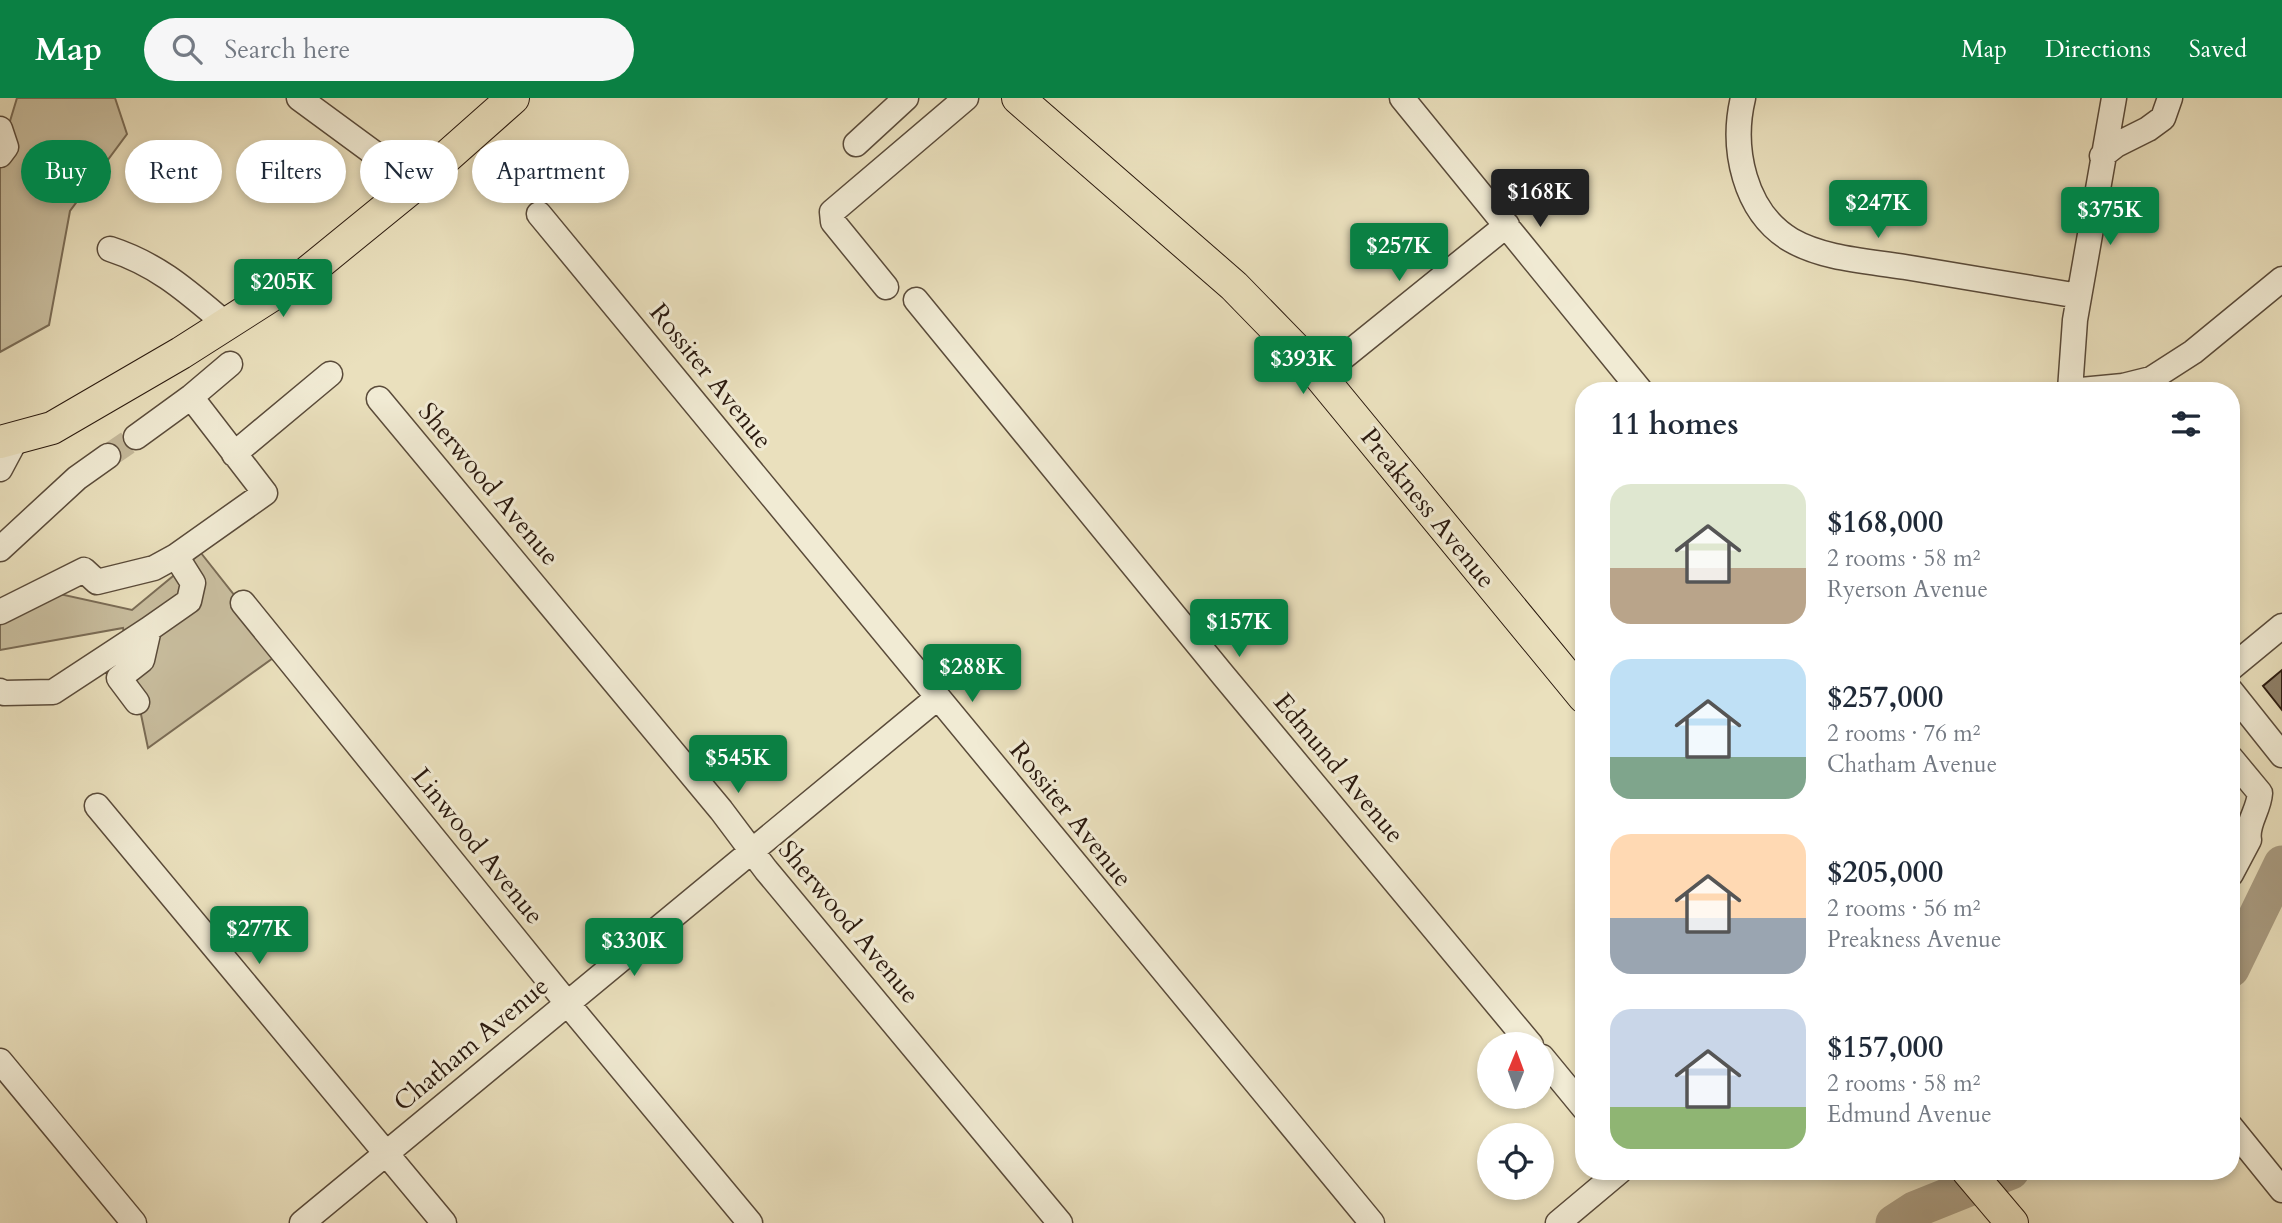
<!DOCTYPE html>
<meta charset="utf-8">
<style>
body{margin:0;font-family:Cardo,serif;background:#f6f6f7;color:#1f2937;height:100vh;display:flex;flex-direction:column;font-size:26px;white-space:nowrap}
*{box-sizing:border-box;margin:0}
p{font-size:23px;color:#747a83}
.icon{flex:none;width:38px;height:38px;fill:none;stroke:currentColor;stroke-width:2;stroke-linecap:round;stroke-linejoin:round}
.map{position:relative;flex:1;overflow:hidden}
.sheet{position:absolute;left:1575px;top:284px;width:665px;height:798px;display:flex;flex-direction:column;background:#fff;border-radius:28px;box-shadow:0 4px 10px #0003}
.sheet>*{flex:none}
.top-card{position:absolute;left:21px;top:42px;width:665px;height:63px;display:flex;gap:14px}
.needle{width:46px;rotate:1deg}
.fabs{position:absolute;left:1477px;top:934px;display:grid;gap:14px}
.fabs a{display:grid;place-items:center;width:77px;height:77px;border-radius:50%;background:#fff;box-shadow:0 4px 10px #0003;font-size:35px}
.price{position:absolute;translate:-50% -60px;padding:0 16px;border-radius:7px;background:#0b8043;color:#fff;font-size:23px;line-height:46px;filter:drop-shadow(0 2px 4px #0008)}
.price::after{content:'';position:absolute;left:50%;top:42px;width:21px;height:16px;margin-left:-10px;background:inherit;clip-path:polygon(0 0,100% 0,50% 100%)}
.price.active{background:#222;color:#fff}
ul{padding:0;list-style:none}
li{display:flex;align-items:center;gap:21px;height:175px;padding:0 35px}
li span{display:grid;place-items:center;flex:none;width:196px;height:140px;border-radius:21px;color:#555}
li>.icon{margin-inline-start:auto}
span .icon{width:84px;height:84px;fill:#fffc;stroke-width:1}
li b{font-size:30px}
h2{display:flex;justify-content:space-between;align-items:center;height:84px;padding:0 35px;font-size:30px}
.pill{padding:0 24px;border-radius:32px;background:#fff;box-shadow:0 4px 10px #0003;font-size:24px;line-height:63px}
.pill.active{background:#0b8043;color:#fff}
header{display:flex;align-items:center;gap:42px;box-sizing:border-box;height:98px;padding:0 35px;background:#0b8043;color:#fff}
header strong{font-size:33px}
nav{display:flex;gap:38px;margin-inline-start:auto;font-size:24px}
.search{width:490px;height:63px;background:#f6f6f7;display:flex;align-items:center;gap:18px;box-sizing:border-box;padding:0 24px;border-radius:38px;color:#747a83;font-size:26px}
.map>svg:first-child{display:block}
.green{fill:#c9be9f;stroke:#7a6c56;stroke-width:2}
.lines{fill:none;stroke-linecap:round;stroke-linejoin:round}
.river{stroke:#a99c82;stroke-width:37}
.building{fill:#8e8069;stroke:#2a190e;stroke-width:2}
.minor-tunnel{stroke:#c4b89a;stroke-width:24;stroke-dasharray:24 12;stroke-linecap:butt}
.minor-casing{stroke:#5a4b3a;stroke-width:27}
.major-casing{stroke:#2a190e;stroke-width:34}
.minor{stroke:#f1ebd4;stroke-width:24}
.major{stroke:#eae0bd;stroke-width:32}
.labels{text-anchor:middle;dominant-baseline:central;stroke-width:6;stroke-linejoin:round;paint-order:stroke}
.street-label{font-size:26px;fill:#2a190e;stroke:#f1ebd4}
</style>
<header>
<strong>Map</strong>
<div class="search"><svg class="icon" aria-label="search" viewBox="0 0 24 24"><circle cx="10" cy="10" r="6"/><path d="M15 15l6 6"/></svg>Search here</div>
<nav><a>Map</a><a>Directions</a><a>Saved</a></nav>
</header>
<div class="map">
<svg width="2282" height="1125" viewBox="0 0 2282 1125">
<rect width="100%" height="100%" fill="#eae0bd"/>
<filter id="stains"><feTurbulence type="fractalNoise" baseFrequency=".00286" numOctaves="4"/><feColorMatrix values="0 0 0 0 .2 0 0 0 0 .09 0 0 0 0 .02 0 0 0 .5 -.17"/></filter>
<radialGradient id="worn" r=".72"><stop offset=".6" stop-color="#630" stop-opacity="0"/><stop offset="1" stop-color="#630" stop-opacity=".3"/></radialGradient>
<!-- green -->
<path class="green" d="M17,0H115L127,36L70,113L49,227L0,254V56Z
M201,455L280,555L148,650L123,530L0,552V504L28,489L132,512Z"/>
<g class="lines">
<!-- river -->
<path class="river" d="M2231,871L2282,766
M1894,1125L1914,1112L2011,1073"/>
</g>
<!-- building -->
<path class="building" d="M2282,572V612L2263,588Z"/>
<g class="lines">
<!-- minor-tunnel -->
<path class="minor-tunnel" d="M108,358L136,339"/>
<defs>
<path id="minor" d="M299,0L416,86
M1402,0L1640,292
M1743,0C1731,50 1744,114 1791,142C1824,161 1868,163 1905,169C1963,179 2021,188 2079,198
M0,31L6,49L0,57
M856,46L906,0
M2102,58L2116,47L2148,31L2163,20L2170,0
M539,116L1372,1125
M110,151C159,167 188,194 226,226
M886,189L833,124L832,114L966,0
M916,202L1223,577L1531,947
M1320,278L1507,127
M2070,292L2075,222L2114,0
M2081,292L2123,288L2151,281L2193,254L2282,181
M379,301L721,712L766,772L1060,1125
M136,339L191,299L230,266
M234,356L330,276
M0,371L16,341
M0,451L77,380L108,358
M243,505L567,905L750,1125
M0,514L84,472L97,484L154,470L176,458
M2231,570L2282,528
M0,593L4,595L53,594L149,531
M2231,593L2282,657
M137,604L119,580L142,562L149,531L189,503L193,485L176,458L265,395L191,299
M2231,660L2260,695C2259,712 2246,726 2249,742L2231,776
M97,708L444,1125
M1542,959L1584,1010
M0,963L134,1125
M2231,1029L2282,1092
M302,1125L937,600
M1558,1125L1620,1073"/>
<path id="major" d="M1018,0L1234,188L1310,266L1584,599
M0,344L52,330L181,255L308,174L416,86L513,0
M1968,1073L2012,1125"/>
</defs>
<!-- minor casing -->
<use href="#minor" class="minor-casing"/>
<!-- major casing -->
<use href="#major" class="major-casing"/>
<!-- minor -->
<use href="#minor" class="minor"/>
<!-- major -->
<use href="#major" class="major"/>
</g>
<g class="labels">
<!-- street labels -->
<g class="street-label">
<text transform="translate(711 278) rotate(51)">Rossiter Avenue</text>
<text transform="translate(489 386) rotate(50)">Sherwood Avenue</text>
<text transform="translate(1428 410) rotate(51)">Preakness Avenue</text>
<text transform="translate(1339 670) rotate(50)">Edmund Avenue</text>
<text transform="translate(1071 716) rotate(51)">Rossiter Avenue</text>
<text transform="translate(478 748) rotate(51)">Linwood Avenue</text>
<text transform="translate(849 824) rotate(50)">Sherwood Avenue</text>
<text transform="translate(471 946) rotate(-40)">Chatham Avenue</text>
</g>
</g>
<rect width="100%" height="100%" filter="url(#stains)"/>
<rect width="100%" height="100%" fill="url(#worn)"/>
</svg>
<div class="fabs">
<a><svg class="needle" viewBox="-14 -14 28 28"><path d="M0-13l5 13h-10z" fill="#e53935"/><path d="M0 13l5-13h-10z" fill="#747a83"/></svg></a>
<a><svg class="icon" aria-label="locate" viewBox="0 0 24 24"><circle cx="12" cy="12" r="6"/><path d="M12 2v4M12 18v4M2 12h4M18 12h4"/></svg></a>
</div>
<b class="price active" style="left:1540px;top:131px">$168K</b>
<b class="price" style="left:1878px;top:142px">$247K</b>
<b class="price" style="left:2110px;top:149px">$375K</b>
<b class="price" style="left:1399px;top:185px">$257K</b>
<b class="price" style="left:283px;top:221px">$205K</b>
<b class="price" style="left:1303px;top:298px">$393K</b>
<b class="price" style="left:1239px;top:561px">$157K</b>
<b class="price" style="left:972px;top:606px">$288K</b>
<b class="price" style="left:738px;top:697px">$545K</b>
<b class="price" style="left:259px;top:868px">$277K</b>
<b class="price" style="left:634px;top:880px">$330K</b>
<div class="top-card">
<a class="pill active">Buy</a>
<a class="pill">Rent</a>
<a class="pill">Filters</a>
<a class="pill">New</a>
<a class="pill">Apartment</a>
</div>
<section class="sheet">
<h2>11 homes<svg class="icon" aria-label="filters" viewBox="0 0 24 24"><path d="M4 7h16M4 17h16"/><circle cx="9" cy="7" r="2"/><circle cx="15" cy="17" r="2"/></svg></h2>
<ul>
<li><span style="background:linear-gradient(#dfe7d0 60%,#b9a48a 0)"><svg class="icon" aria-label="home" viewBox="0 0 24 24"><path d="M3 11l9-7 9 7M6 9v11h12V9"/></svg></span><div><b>$168,000</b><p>2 rooms · 58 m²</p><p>Ryerson Avenue</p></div></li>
<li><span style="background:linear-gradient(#bfe0f5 70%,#7fa58c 0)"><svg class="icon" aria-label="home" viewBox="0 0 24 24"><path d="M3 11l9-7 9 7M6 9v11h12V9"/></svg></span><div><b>$257,000</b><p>2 rooms · 76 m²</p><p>Chatham Avenue</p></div></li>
<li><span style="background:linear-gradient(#ffd9b3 60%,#9aa5b1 0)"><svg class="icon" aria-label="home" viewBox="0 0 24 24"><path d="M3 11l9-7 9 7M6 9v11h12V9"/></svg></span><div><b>$205,000</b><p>2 rooms · 56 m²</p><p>Preakness Avenue</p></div></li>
<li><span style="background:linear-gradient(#c9d6e8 70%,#8fb573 0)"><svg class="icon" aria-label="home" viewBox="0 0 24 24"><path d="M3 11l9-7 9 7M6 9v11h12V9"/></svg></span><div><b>$157,000</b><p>2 rooms · 58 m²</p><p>Edmund Avenue</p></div></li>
</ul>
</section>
</div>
